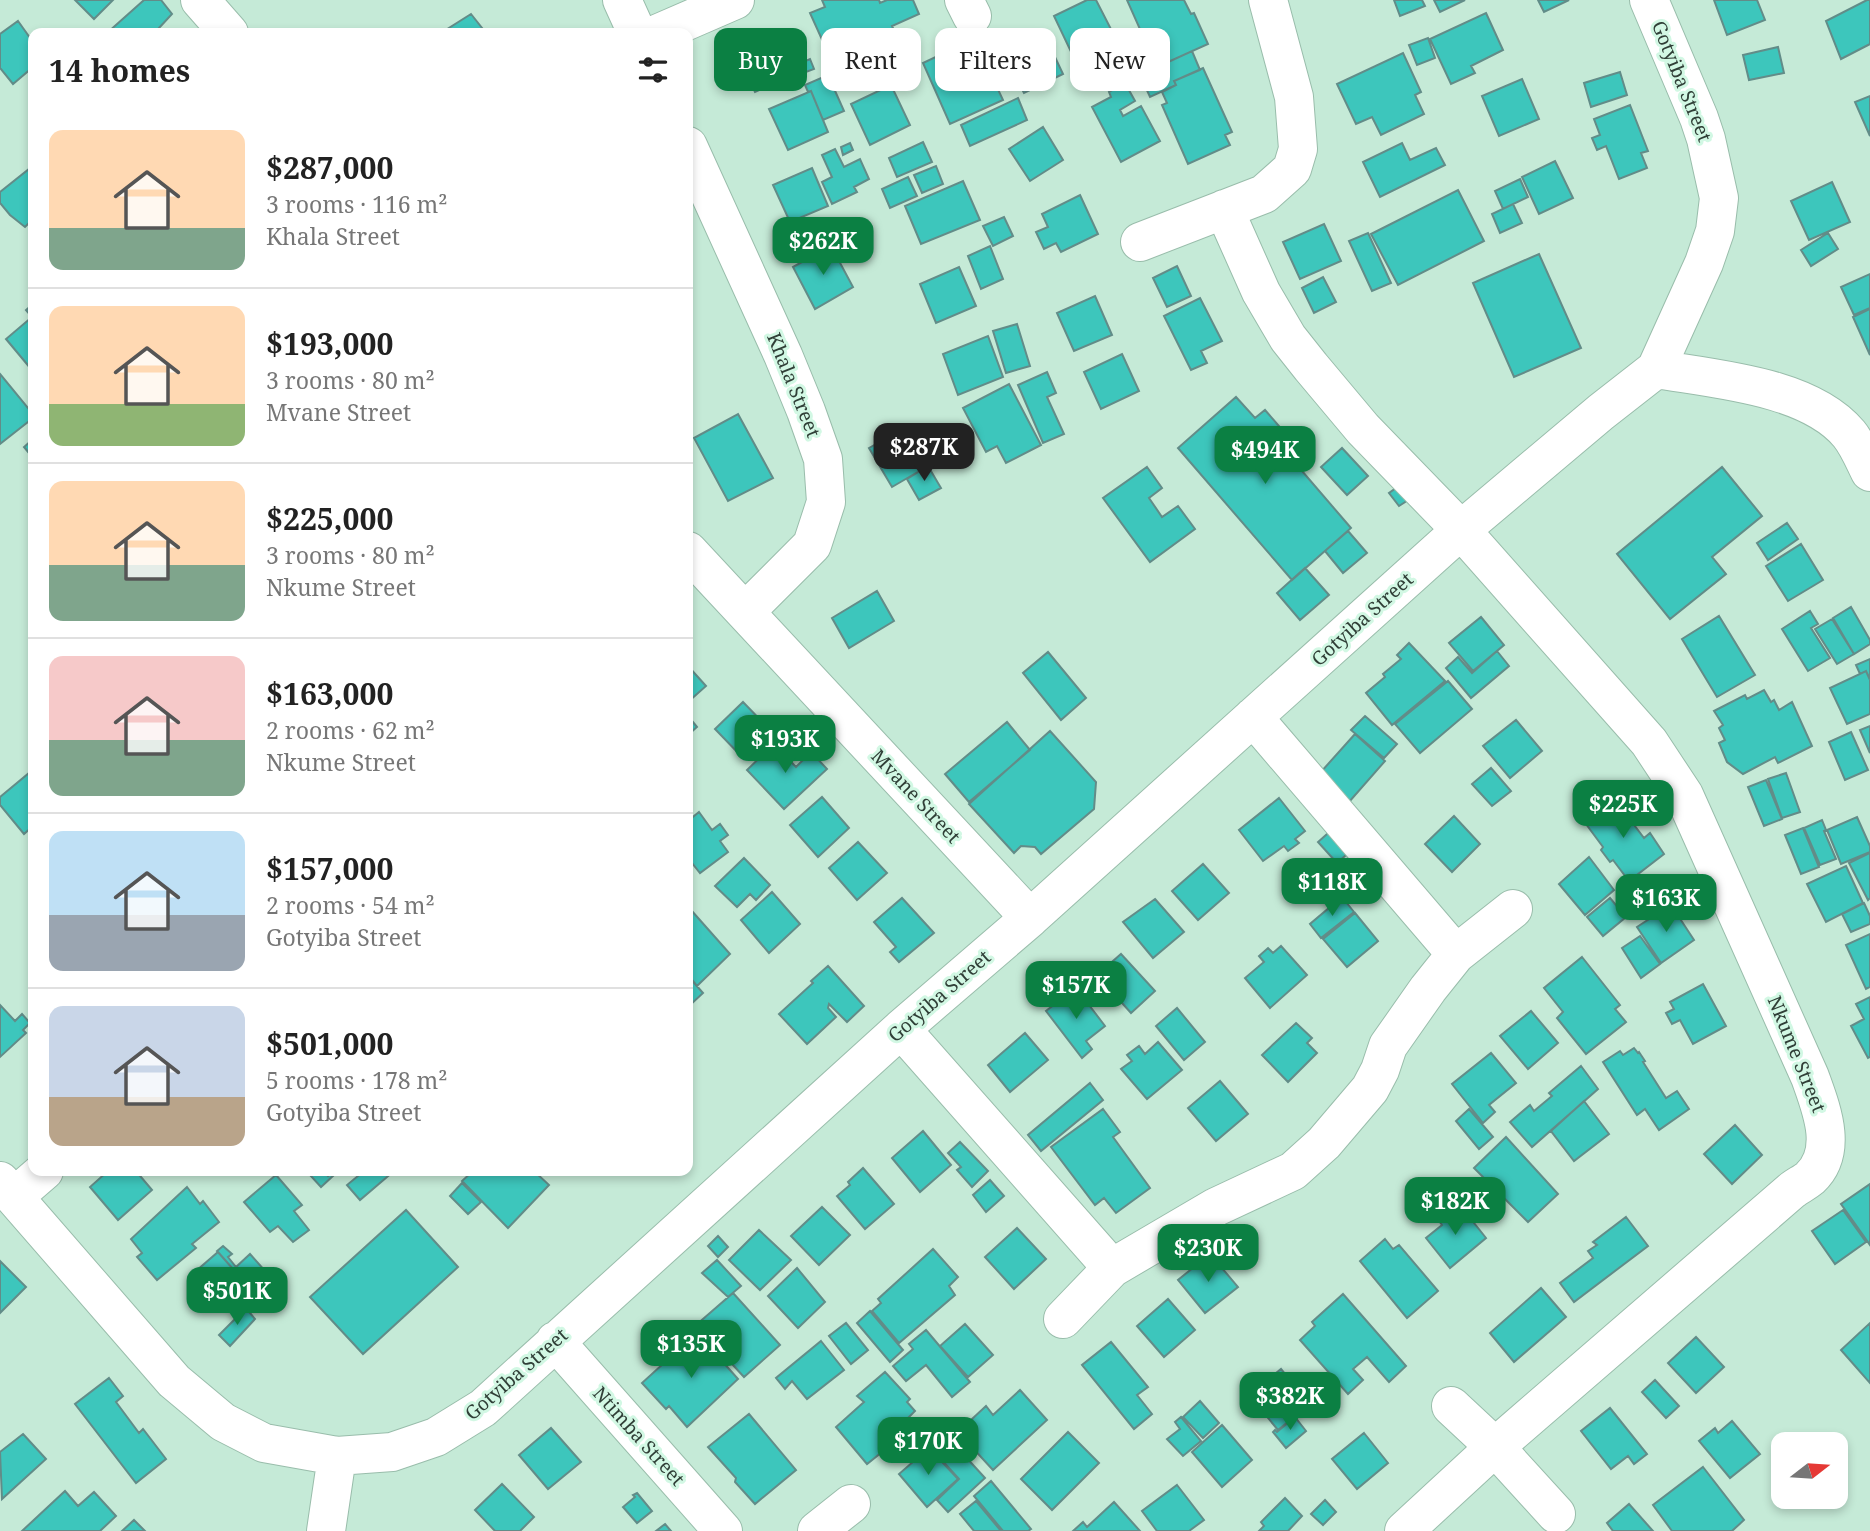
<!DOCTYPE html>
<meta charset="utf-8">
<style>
body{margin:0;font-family:"Noto Serif",serif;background:#f2f2f2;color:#222;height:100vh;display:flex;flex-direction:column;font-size:26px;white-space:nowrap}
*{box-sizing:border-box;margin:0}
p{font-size:23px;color:#767676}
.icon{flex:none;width:38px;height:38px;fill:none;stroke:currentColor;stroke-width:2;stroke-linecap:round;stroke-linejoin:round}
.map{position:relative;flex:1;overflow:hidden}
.side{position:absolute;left:28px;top:28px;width:665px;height:1148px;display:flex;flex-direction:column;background:#fff;border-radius:14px;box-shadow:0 4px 10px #0003}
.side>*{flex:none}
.hud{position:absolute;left:714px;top:28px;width:665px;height:63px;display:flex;gap:14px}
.needle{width:46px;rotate:73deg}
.tools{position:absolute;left:1771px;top:1432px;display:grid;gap:14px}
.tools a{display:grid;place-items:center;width:77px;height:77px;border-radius:14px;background:#fff;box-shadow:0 4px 10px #0003;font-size:35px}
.price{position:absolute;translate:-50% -60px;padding:0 16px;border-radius:14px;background:#0b8043;color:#fff;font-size:23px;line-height:46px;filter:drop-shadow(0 2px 4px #0008)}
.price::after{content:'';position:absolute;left:50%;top:42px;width:21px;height:16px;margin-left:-10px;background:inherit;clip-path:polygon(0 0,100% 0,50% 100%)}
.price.on{background:#222;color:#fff}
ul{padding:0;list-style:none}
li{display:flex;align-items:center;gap:21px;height:175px;padding:0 21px}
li+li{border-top:2px solid #e0e0e0}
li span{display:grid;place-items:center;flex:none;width:196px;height:140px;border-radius:14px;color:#555}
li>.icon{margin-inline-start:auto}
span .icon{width:84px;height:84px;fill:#fffc;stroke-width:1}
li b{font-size:30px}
h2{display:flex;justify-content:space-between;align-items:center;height:84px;padding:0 21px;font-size:30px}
.chip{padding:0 24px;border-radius:14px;background:#fff;box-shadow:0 4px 10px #0003;font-size:24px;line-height:63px}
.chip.on{background:#0b8043;color:#fff}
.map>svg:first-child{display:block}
.building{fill:#3dc6bc;stroke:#628c88;stroke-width:2}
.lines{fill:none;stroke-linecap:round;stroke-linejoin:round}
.minor-casing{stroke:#99bdab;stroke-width:40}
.minor{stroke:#fff;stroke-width:38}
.labels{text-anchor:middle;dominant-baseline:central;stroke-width:6;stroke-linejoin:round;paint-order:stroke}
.street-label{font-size:19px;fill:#303f37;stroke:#d2f8e4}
</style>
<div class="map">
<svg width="1870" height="1531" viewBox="0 0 1870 1531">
<rect width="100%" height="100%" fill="#c5ead7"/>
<!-- building -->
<path class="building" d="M75,0H113L94,19Z
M144,0H161L172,14L159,28L162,33H107Z
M822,0H879L880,3L887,0H913L919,14L892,26L896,35L833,64L810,13L825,7Z
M1087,0H1096L1114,35L1073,56L1054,16Z
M1127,0H1184L1191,14L1194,13L1208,44L1157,67L1151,52L1159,49L1152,32L1143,36Z
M1394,0H1422L1425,6L1400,16Z
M1434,0H1465L1440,12Z
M1538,0H1569L1544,12Z
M1714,0H1757L1765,20L1727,35Z
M1867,0H1870V44L1841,59L1826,21Z
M1486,13L1503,50L1471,66L1475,73L1451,84L1430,39Z
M471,14L486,33H441Z
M18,21L33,42V67L13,84L0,68V34Z
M778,37L795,74L755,92L747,75L742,77L734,56Z
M1046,38L1063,74L1024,93L1006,58Z
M1428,38L1435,58L1417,65L1409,45Z
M967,42L979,70L987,66L1003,100L950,124L923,63Z
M1778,47L1784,73L1749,80L1743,55Z
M1192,51L1200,70L1174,81L1176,85L1150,97L1140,75Z
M1403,53L1421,92L1415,95L1424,114L1381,135L1372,117L1356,124L1337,84Z
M1104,55L1113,75L1084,87L1076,66Z
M810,59L814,69L806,72L803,62Z
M1203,68L1232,132L1225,135L1230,145L1188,164L1162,105L1167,103L1162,92L1176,85L1174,81Z
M1620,72L1627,95L1591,107L1584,83Z
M828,75L844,111L823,120L811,91L808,92L805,85Z
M1522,79L1539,119L1499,136L1482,96Z
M1125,83L1135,101L1120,110L1123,116L1141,106L1160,141L1121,162L1092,107L1111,97L1109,92Z
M891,85L910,125L870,145L851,104Z
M811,91L828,132L788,150L769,109Z
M1870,96V136L1855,102Z
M1018,98L1027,120L970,146L961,125Z
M1630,105L1648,151L1641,153L1647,168L1619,179L1606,146L1597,150L1592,138L1600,135L1594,119Z
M1043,127L1063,160L1030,181L1009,149Z
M923,142L932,162L897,177L889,158Z
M850,143L853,150L843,155L841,147Z
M1402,143L1410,160L1436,148L1445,165L1380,197L1363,162Z
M835,149L844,167L860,159L869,179L854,187L857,192L832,204L822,182L832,177L822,155Z
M1555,161L1573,198L1539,214L1522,177Z
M936,166L943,184L922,193L914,175Z
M812,168L828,206L790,222L773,185Z
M29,169L33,174V219L25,227L10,215L0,203V192Z
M908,177L917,196L890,208L882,189Z
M1520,179L1528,197L1503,209L1495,191Z
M963,181L980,220L921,244L905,206Z
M1832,182L1850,222L1809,240L1791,201Z
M1458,190L1484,241L1398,285L1371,234Z
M1080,195L1098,234L1061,252L1056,243L1044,249L1036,232L1048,227L1042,214Z
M1513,204L1522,223L1500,233L1492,214Z
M1004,217L1013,236L993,246L983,226Z
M1324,224L1341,261L1300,279L1283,242Z
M1368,233L1391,283L1372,291L1349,241Z
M1828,233L1838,249L1811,266L1801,250Z
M831,246L853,287L815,309L793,267Z
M990,246L1003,279L981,289L968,256Z
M1539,254L1581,348L1514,377L1473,283Z
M1177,266L1191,296L1167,307L1153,278Z
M959,267L976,306L936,323L920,284Z
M1870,274V308L1854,315L1841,287Z
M1323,277L1336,302L1314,313L1302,288Z
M1095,296L1112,335L1074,351L1057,313Z
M1200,298L1222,341L1201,351L1207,363L1191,370L1164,316Z
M33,304V367L31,369L6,339L32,317L26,310Z
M1870,309V355L1853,317Z
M1017,324L1030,366L1006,373L993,331Z
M988,336L1003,377L958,395L943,354Z
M1122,354L1139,391L1101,409L1084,372Z
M1047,372L1056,393L1047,397L1064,434L1043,443L1018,385Z
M0,374L33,414V418L0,444Z
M1009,384L1041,445L1006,463L997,446L986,452L963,408Z
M1236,397L1255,418L1265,410L1305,456L1296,464L1351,528L1292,580L1178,448Z
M738,414L773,478L728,501L694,438Z
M906,427L928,466L892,487L869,448Z
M33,439V458L24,447Z
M1342,448L1368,476L1347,495L1321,467Z
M928,466L941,488L919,500L907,479Z
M1147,467L1162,488L1149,498L1162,517L1178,506L1195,529L1150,562L1103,498Z
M1722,467L1762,516L1712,557L1726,574L1670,619L1617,554Z
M1406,481L1416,495L1399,506L1389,493Z
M1787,523L1798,539L1768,560L1757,543Z
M1348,531L1367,553L1343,573L1325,551Z
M1801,544L1823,580L1788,601L1766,566Z
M1305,568L1329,595L1300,620L1277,593Z
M877,591L894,621L849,648L832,618Z
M1851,607L1870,640V644L1854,654L1833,618Z
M1810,611L1818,624L1811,628L1830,658L1808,671L1782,629Z
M1719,616L1755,675L1717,697L1682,639Z
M1481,617L1504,645L1473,671L1449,643Z
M1832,619L1854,654L1837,664L1815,629Z
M1409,643L1445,681L1392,725L1366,693L1385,677L1383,674L1401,659L1397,655Z
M1497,651L1509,666L1471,698L1446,668L1458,657L1472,673Z
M1048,652L1086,698L1061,720L1023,673Z
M1870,659V679L1866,671L1860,674L1856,665Z
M688,666L706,686L688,702Z
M1866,671L1870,680V714L1847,724L1830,688Z
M1448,681L1472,709L1420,753L1395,724Z
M1764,690L1771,702L1774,700L1779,710L1792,702L1812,746L1778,763L1775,757L1743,774L1727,762L1719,743L1725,740L1719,728L1723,725L1714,711L1745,695L1747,699Z
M743,702L772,732L744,759L715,729Z
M688,716L697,727L688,735Z
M1365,716L1397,744L1384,758L1351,730Z
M1516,720L1542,751L1510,778L1483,746Z
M1007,722L1030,750L969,802L945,774Z
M1870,726V753L1860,730Z
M1050,731L1096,782L1094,809L1041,854L1035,847L1021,846L1014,853L969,804Z
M1851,732L1868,770L1845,780L1829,742Z
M1355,734L1385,761L1349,802L1320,773Z
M774,744L796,767L811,752L827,769L784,809L747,770Z
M1491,768L1511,791L1492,806L1472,784Z
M29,773L33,778V826L24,834L0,805V797Z
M1786,773L1800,812L1782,818L1768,779Z
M1766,780L1782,819L1764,826L1748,787Z
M822,797L849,828L818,857L790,825Z
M1613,797L1644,838L1650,833L1664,854L1629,881L1613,860L1610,862L1601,850L1603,847L1583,820Z
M1279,798L1305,831L1295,839L1299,843L1288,851L1284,846L1263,861L1239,830Z
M699,812L712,830L720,824L728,835L720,841L728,852L700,873L688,858V821Z
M1454,816L1480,844L1452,872L1425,844Z
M1857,817L1870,846V852L1841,864L1827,830Z
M1822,820L1826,830L1824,831L1836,859L1820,865L1804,828Z
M1335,827L1354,848L1337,863L1318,842Z
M1803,828L1819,867L1801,874L1785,835Z
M858,842L887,873L857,900L829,868Z
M1870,853V898L1868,900L1849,863Z
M1589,857L1614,890L1585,915L1559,884Z
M744,858L770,885L756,900L750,894L737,907L715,886Z
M1203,864L1229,893L1198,920L1172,891Z
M1846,866L1863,903L1826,922L1807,884Z
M772,892L800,924L769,953L741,920Z
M1342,897L1354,912L1321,938L1310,924Z
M902,898L934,933L899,962L890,952L896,947L874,922Z
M1610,898L1626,917L1603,936L1587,917Z
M1155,899L1184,932L1153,958L1123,922Z
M1864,903L1870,916V924L1851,932L1842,914Z
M1671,905L1694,940L1661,963L1637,927Z
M691,910L730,954L697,986L688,975V913Z
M1355,913L1378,941L1347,967L1323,939Z
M1870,934V987L1866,989L1846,945Z
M1640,936L1660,964L1641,978L1622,948Z
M1281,946L1307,975L1270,1008L1245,978L1264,962L1259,956L1268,948L1273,953Z
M1121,954L1155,991L1131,1013L1097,975Z
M1582,957L1620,1005L1615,1009L1626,1022L1586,1054L1557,1018L1563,1012L1544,988Z
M828,966L864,1006L847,1022L829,1004L828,1008L836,1017L807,1044L779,1014L813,983L811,981Z
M688,976L703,993L688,1007Z
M1703,984L1726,1026L1693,1044L1680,1020L1672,1024L1666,1013L1674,1009L1670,1002Z
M1076,988L1105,1026L1086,1041L1092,1049L1082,1058L1046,1011Z
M1870,997V1057L1868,1058L1851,1026L1864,1019L1856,1004Z
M0,1005L15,1021L22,1014L30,1023L23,1030L26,1033L0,1057Z
M1177,1008L1205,1042L1184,1060L1156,1026Z
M1531,1011L1558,1043L1528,1069L1500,1036Z
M1296,1023L1312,1038L1307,1043L1317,1053L1288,1082L1262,1055Z
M1025,1033L1048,1060L1010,1092L988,1065Z
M1158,1042L1182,1070L1147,1099L1121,1069L1132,1061L1127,1055L1139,1046L1145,1054Z
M1634,1048L1638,1053L1639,1052L1645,1061L1643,1062L1666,1098L1677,1091L1689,1109L1659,1130L1645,1109L1637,1115L1603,1062L1620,1051L1623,1055Z
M1491,1053L1516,1083L1489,1105L1495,1112L1483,1123L1452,1084Z
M1581,1066L1598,1089L1532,1147L1510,1122L1530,1105L1534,1111L1552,1096L1549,1093Z
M1220,1081L1248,1114L1216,1141L1188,1108Z
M1090,1083L1103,1100L1041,1151L1028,1135Z
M1584,1101L1609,1134L1574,1161L1551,1131Z
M1103,1109L1120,1132L1113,1137L1150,1188L1116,1213L1104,1198L1095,1205L1051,1147Z
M1469,1109L1493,1137L1479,1149L1456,1121Z
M1735,1125L1762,1155L1732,1184L1704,1154Z
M923,1131L951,1165L920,1192L892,1158Z
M1506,1137L1558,1194L1528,1222L1474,1168Z
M960,1142L988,1171L972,1187L957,1170L961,1167L948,1153Z
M863,1168L894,1204L865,1229L837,1196L850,1185L848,1182Z
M108,1171H136L152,1190L118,1220L90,1187Z
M313,1171H323L328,1176L333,1171L335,1174L321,1187L309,1174Z
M364,1171H394L360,1200L347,1185Z
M473,1171H534L549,1185L508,1228L462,1181Z
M276,1175L302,1205L294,1211L309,1230L293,1242L278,1226L270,1232L244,1202Z
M990,1180L1004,1196L986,1212L973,1195Z
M462,1183L481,1202L468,1214L450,1196Z
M1870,1184V1245L1841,1204Z
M187,1187L200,1204L203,1201L219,1222L192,1244L196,1248L157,1280L137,1257L142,1253L131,1239Z
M822,1207L850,1235L819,1265L791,1236Z
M1447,1208L1453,1216L1462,1208L1486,1238L1450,1268L1426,1238L1442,1225L1436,1217Z
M406,1210L458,1267L363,1354L310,1297Z
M1843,1210L1866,1242L1835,1264L1812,1231Z
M1626,1217L1648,1246L1574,1302L1560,1283L1593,1258L1588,1251L1597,1245L1593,1242Z
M1017,1228L1046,1259L1014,1289L985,1257Z
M759,1230L791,1260L760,1290L729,1260Z
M718,1236L728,1247L718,1257L708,1246Z
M1385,1239L1393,1249L1399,1245L1438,1291L1407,1318L1360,1261Z
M223,1246L232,1254L228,1257L236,1267L250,1254L266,1272L249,1287L217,1251Z
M933,1249L958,1277L949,1286L955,1295L899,1343L872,1311L881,1303L878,1299Z
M218,1252L249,1287L220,1311L189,1277Z
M1210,1254L1238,1287L1205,1313L1178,1280Z
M717,1260L741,1286L728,1297L702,1273Z
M0,1261L26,1287L0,1313Z
M797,1268L825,1302L798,1328L768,1296Z
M1541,1288L1566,1317L1514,1362L1490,1333Z
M733,1293L780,1345L744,1377L696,1325Z
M1343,1294L1406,1366L1389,1382L1367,1357L1353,1369L1363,1380L1348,1394L1300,1340L1315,1326L1312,1322Z
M1168,1299L1195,1330L1164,1357L1137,1326Z
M246,1308L255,1319L230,1346L219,1335Z
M870,1311L903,1350L890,1362L857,1323Z
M846,1323L868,1350L851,1364L829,1336Z
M1870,1323V1383L1841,1350Z
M965,1324L993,1355L968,1377L940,1346Z
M926,1330L970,1382L952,1397L926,1365L906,1381L893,1366L913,1349L909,1344Z
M697,1333L738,1379L687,1427L669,1406L666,1409L642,1383Z
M1696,1337L1724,1367L1696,1393L1668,1363Z
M821,1341L844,1370L807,1399L792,1381L785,1389L776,1378Z
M1111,1342L1148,1387L1137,1395L1152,1414L1134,1429L1082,1365Z
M1281,1369L1307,1401L1291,1413L1294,1417L1278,1430L1249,1395Z
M885,1372L910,1399L907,1402L915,1411L907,1419L912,1428L867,1464L836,1427L864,1402L857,1396Z
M109,1378L123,1396L116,1402L139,1433L143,1429L166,1459L136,1483L75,1404Z
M1655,1380L1679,1406L1666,1418L1642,1392Z
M1020,1390L1047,1420L993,1470L958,1432L986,1406L993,1415Z
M1200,1401L1219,1423L1203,1438L1183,1417Z
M1610,1408L1647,1454L1634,1464L1628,1456L1611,1469L1581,1431Z
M749,1414L796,1470L755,1504L735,1482L736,1478L708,1447Z
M1181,1417L1201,1441L1183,1456L1167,1439L1180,1429L1175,1422Z
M1295,1417L1306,1431L1286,1448L1273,1432L1275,1430L1277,1432Z
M1732,1421L1760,1454L1730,1478L1699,1441L1715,1428L1718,1433Z
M1222,1425L1252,1460L1222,1487L1192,1452Z
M551,1428L581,1462L548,1489L519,1455Z
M1068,1432L1099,1463L1052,1510L1021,1479Z
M1364,1433L1388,1463L1357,1489L1332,1459Z
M23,1434L46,1459L2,1499L0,1452Z
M953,1443L985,1478L948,1512L937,1500L959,1479L938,1456Z
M929,1448L958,1479L927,1507L899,1474Z
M1703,1467L1744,1520L1732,1531H1672L1653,1505Z
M991,1481L1031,1529L1028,1531H1003L974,1496Z
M502,1484L534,1517L520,1531H495L475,1510Z
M1177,1485L1204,1520L1189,1531H1157L1142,1511Z
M65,1491L78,1506L94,1492L116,1516L100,1531H22Z
M637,1493L652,1511L637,1523L623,1507L635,1497L633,1495Z
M1285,1498L1302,1516L1288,1531H1259L1264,1526L1261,1522Z
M1325,1500L1336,1512L1323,1525L1311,1514Z
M976,1501L1001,1531H974L960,1514Z
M1114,1502L1140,1531H1073L1083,1522L1087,1527Z
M1629,1504L1653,1531H1613L1607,1523Z
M134,1520L145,1531H122Z
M665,1524L671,1531H656Z"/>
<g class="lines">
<defs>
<path id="minor" d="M200,0L229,33
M622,0L637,33
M964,0L972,16
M659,33L735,0
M688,146L783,355L806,411L823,459L826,502L812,545L745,612
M1224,209L1261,292L1288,338L1311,367L1363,429L1461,530L1649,742L1684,795L1810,1077C1821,1108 1839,1151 1810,1178C1804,1183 1797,1186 1791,1191L1495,1447L1404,1531
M1140,242L1264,194L1292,169L1298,149L1294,97L1268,0
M1656,369C1715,379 1809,386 1849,434C1858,445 1864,460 1870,472
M688,551L1030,918
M1253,717L1456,954
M901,1029L1112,1268
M0,1181L174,1381L223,1422L264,1443L337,1456L392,1452L436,1437L483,1408L901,1029L1030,918L1461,530L1601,412L1656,369L1704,263L1715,231L1719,198L1706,139L1699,118L1649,0
M14,1197L44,1171
M1063,1319L1112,1268L1216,1207L1293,1171L1324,1143L1370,1089L1380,1070L1388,1046L1428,989L1456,954L1513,909
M555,1341L723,1531
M1451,1406L1495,1447L1556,1514
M326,1531L337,1456
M817,1531L851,1504"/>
</defs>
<!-- minor casing -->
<use href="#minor" class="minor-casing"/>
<!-- minor -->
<use href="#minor" class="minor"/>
</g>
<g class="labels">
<!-- street labels -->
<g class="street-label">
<text transform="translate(1682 81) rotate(68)">Gotyiba Street</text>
<text transform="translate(794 385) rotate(68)">Khala Street</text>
<text transform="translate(1362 619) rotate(-42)">Gotyiba Street</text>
<text transform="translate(916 796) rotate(47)">Mvane Street</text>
<text transform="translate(939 996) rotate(-41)">Gotyiba Street</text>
<text transform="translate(1797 1054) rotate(68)">Nkume Street</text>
<text transform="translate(516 1374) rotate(-41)">Gotyiba Street</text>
<text transform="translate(639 1436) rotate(48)">Ntimba Street</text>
</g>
</g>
</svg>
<div class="tools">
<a><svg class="needle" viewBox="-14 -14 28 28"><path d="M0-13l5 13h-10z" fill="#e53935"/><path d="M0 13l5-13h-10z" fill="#767676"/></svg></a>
</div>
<b class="price" style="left:823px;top:277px">$262K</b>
<b class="price on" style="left:924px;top:483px">$287K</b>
<b class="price" style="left:1265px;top:486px">$494K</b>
<b class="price" style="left:785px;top:775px">$193K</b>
<b class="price" style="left:1623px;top:840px">$225K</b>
<b class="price" style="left:1332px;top:918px">$118K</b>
<b class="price" style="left:1666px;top:934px">$163K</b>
<b class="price" style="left:1076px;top:1021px">$157K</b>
<b class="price" style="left:1455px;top:1237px">$182K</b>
<b class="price" style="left:1208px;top:1284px">$230K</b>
<b class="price" style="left:237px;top:1327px">$501K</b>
<b class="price" style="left:691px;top:1380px">$135K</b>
<b class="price" style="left:1290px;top:1432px">$382K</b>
<b class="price" style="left:928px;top:1477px">$170K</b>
<div class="hud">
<a class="chip on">Buy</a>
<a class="chip">Rent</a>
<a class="chip">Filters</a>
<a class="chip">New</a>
</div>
<section class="side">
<h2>14 homes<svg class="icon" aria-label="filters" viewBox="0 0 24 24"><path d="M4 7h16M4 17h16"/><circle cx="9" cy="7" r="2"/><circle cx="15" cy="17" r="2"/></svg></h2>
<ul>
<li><span style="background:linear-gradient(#ffd9b3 70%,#7fa58c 0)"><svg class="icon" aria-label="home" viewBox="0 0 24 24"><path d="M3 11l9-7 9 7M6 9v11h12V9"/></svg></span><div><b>$287,000</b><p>3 rooms · 116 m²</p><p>Khala Street</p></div></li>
<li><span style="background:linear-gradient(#ffd9b3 70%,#8fb573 0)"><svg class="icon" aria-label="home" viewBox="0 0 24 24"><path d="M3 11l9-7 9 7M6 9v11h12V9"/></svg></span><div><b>$193,000</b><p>3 rooms · 80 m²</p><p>Mvane Street</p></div></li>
<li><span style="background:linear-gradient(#ffd9b3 60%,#7fa58c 0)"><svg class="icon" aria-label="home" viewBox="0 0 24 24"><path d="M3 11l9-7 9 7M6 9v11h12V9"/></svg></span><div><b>$225,000</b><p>3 rooms · 80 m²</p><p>Nkume Street</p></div></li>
<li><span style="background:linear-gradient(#f6c9c9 60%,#7fa58c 0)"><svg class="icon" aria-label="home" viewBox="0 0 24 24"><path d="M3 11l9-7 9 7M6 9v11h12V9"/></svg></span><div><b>$163,000</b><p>2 rooms · 62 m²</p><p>Nkume Street</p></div></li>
<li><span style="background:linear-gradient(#bfe0f5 60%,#9aa5b1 0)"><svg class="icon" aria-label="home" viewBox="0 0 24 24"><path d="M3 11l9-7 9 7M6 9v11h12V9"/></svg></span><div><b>$157,000</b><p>2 rooms · 54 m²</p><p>Gotyiba Street</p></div></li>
<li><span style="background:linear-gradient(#c9d6e8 65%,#b9a48a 0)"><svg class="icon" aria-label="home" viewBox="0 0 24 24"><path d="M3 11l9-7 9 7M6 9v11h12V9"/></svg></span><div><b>$501,000</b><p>5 rooms · 178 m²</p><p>Gotyiba Street</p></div></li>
</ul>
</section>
</div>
